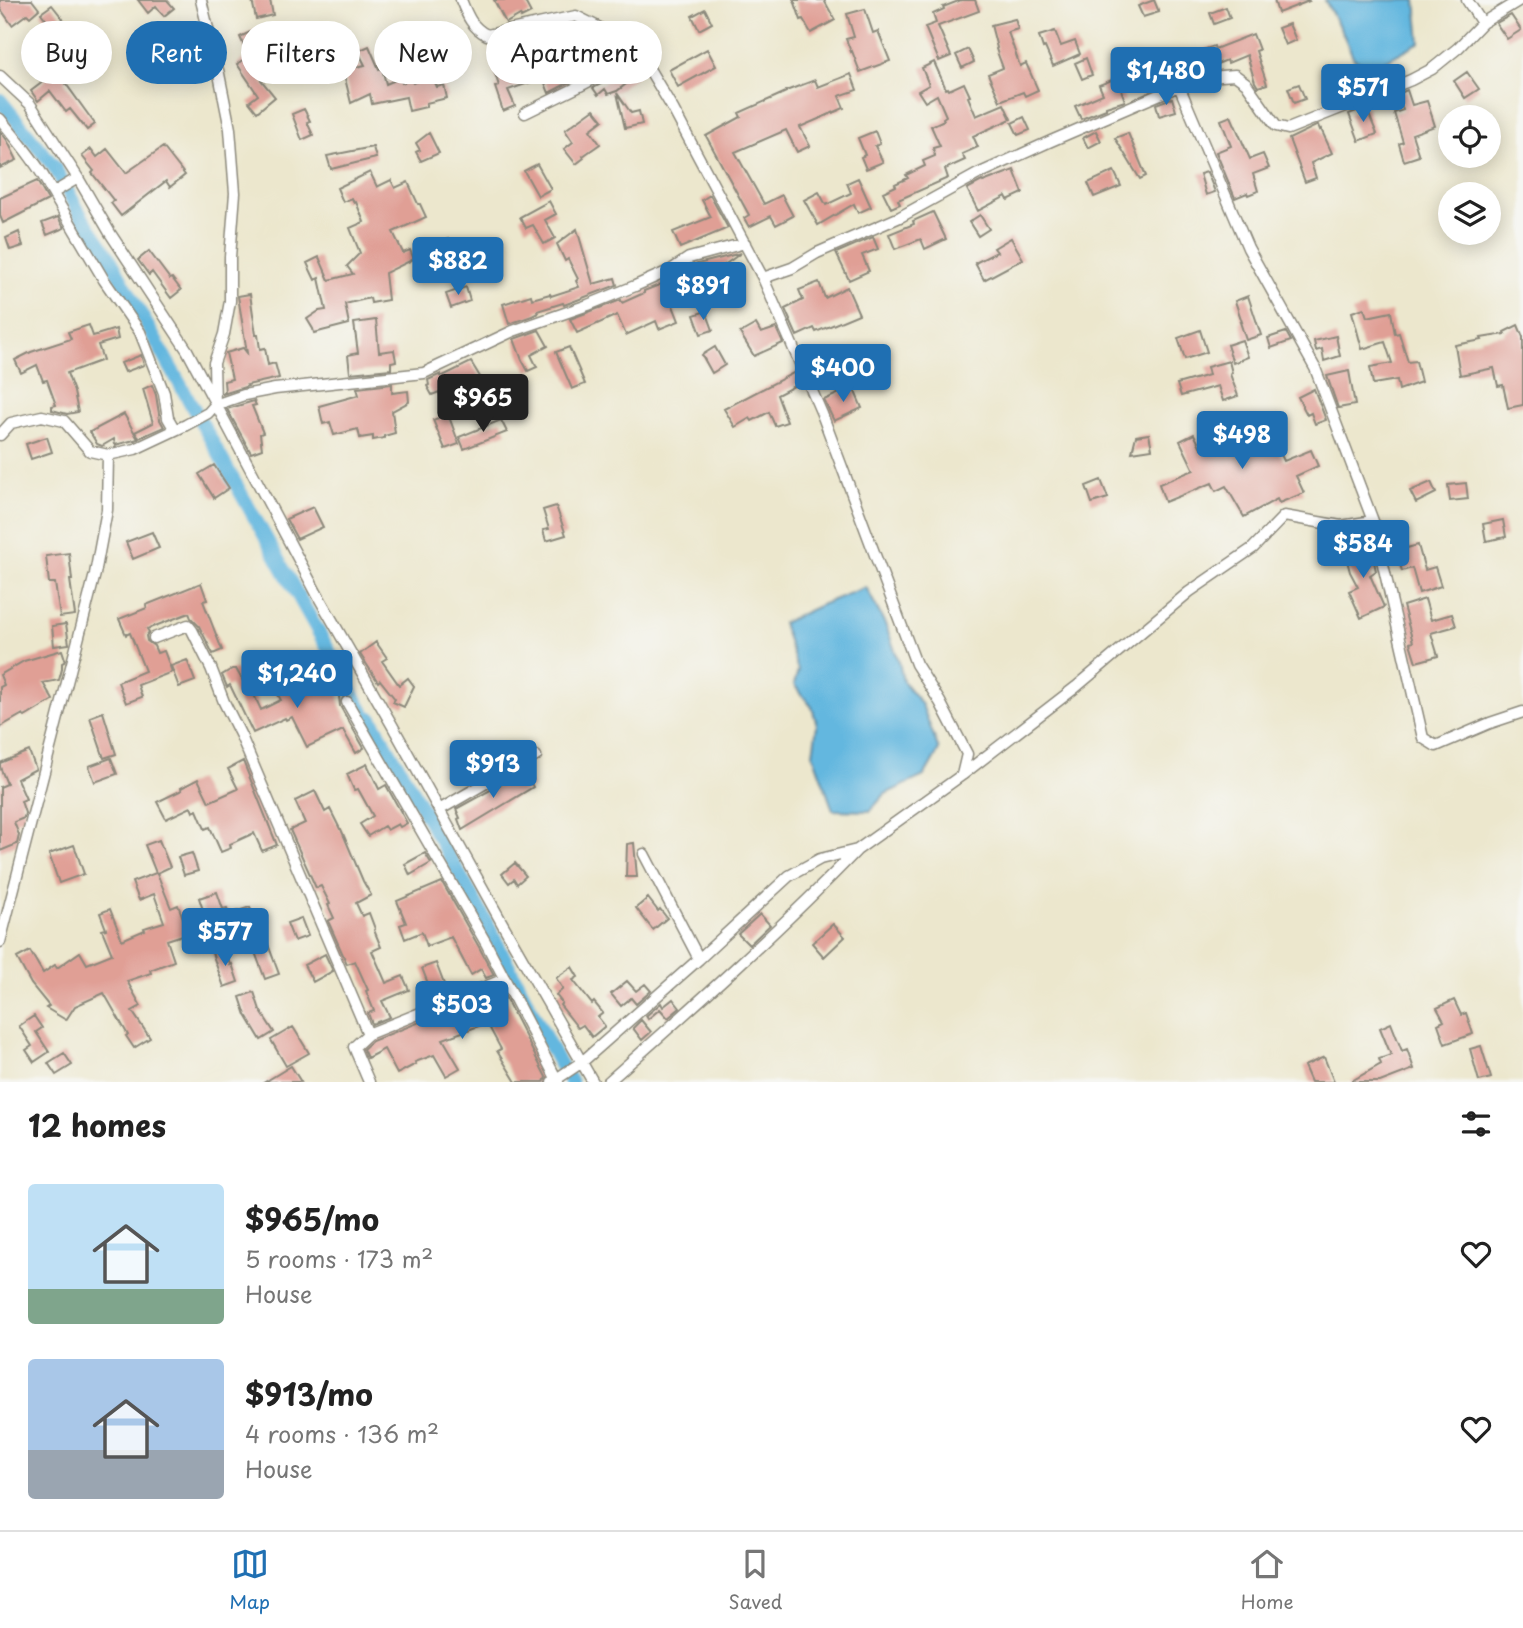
<!DOCTYPE html>
<meta charset="utf-8">
<style>
body{margin:0;font-family:"Playpen Sans",sans-serif;background:#f2f2f2;color:#222;height:100vh;display:flex;flex-direction:column;font-size:26px;white-space:nowrap}
*{box-sizing:border-box;margin:0}
p{font-size:23px;color:#767676}
.icon{flex:none;width:38px;height:38px;fill:none;stroke:currentColor;stroke-width:2;stroke-linecap:round;stroke-linejoin:round}
.map{position:relative;height:1082px;overflow:hidden}
.drawer{display:flex;flex-direction:column;background:#fff;flex:1}
.drawer>*{flex:none}
.banner{position:absolute;left:21px;top:21px;width:700px;height:63px;display:flex;gap:14px}
.fabs{position:absolute;left:1438px;top:105px;display:grid;gap:14px}
.fabs a{display:grid;place-items:center;width:63px;height:63px;border-radius:50%;background:#fff;box-shadow:0 4px 18px #0003;font-size:35px}
.price{position:absolute;translate:-50% -60px;padding:0 16px;border-radius:7px;background:#1f6fb2;color:#fff;font-size:23px;line-height:46px;filter:drop-shadow(0 2px 4px #0008)}
.price::after{content:'';position:absolute;left:50%;top:42px;width:21px;height:16px;margin-left:-10px;background:inherit;clip-path:polygon(0 0,100% 0,50% 100%)}
.price.active{background:#222;color:#fff}
ul{padding:0;list-style:none}
li{display:flex;align-items:center;gap:21px;height:175px;padding:0 28px}
li span{display:grid;place-items:center;flex:none;width:196px;height:140px;border-radius:7px;color:#555}
li>.icon{margin-inline-start:auto}
span .icon{width:84px;height:84px;fill:#fffc;stroke-width:1}
li b{font-size:30px}
h2{display:flex;justify-content:space-between;align-items:center;height:84px;padding:0 28px;font-size:30px}
.chip{padding:0 24px;border-radius:32px;background:#fff;box-shadow:0 4px 18px #0003;font-size:24px;line-height:63px}
.chip.active{background:#1f6fb2;color:#fff}
.tabs{display:flex;justify-content:space-around;align-items:center;height:98px;border-top:2px solid #e0e0e0;background:#fff;font-size:19px;color:#767676}
.tabs a{display:grid;justify-items:center;gap:4px}
.tabs .active{color:#1f6fb2}
.map>svg:first-child{display:block}
.water{fill:#63b7df;stroke:#477185;stroke-width:2}
.lines{fill:none;stroke-linecap:round;stroke-linejoin:round}
.canal{stroke:#63b7df;stroke-width:14}
.building{fill:#e09f95}
.street-casing{stroke:#8c897c;stroke-width:13}
.street{stroke:#fff;stroke-width:10}
</style>
<div class="map">
<svg width="1523" height="1082" viewBox="0 0 1523 1082">
<rect width="100%" height="100%" fill="#f6f6f2"/>
<filter id="ink" filterUnits="userSpaceOnUse"><feTurbulence type="fractalNoise" baseFrequency=".0143" numOctaves="2"/><feDisplacementMap in="SourceGraphic" scale="14" xChannelSelector="R" yChannelSelector="G"/><feConvolveMatrix kernelMatrix="1 2 1 2 8 2 1 2 1" color-interpolation-filters="sRGB"/></filter>
<filter id="wash" filterUnits="userSpaceOnUse"><feTurbulence type="fractalNoise" baseFrequency=".00686" numOctaves="4" result="noise"/><feDisplacementMap in="SourceGraphic" scale="28" xChannelSelector="R" yChannelSelector="G"/><feGaussianBlur stdDeviation="1.57" result="paint"/><feColorMatrix in="noise" values="0 0 0 0 0 0 0 0 0 0 0 0 0 0 0 0 0 1.4 0 .05"/><feComposite in="paint" operator="in"/></filter>
<g filter="url(#wash)">
<rect width="100%" height="100%" fill="#ece7cd"/>
<!-- water -->
<path class="water" d="M1325,0H1416L1420,42L1373,68L1354,59L1344,36Z
M866,587L886,626L899,662L903,681L922,705L939,750L924,776L885,794L870,811L833,810L813,754L817,725L812,707L794,685L798,670L782,623L823,604Z"/>
<g class="lines">
<!-- canal -->
<path class="canal" d="M0,100L55,168L80,214L109,257L372,728
M371,718L482,914L556,1058L571,1082"/>
</g>
<g id="blocks">
<!-- building -->
<path class="building" d="M0,0H32L39,9L30,17L27,14L12,25L0,8Z
M138,0H167L174,8L164,16L156,6L148,13Z
M252,0H270L273,15L256,19Z
M494,0H524L531,13L521,18L520,15L506,23Z
M794,0H824L835,20L811,33L803,19L801,20Z
M961,0H975L979,11L938,26L951,56L939,61L925,27L936,23L933,14L944,9L943,7Z
M1154,0L1159,12L1143,17L1138,6Z
M1274,0H1308L1309,1L1278,13Z
M52,5L71,29L72,28L80,37L62,52L55,42L60,38L41,13Z
M1226,7L1230,18L1214,24L1210,13Z
M705,9L712,23L699,30L692,16Z
M865,9L873,33L878,31L890,61L860,72L852,51L851,52L846,39L854,37L847,14Z
M1511,15L1521,30L1507,39L1496,23Z
M1015,19L1018,29L1008,32L1020,66L1026,63L1038,90L1025,96L1023,92L1000,101L988,74L1003,68L996,49L997,48L991,25Z
M1289,24L1296,40L1285,45L1278,28Z
M584,29L590,32L593,39L580,45L589,68L614,50L621,55L549,93L543,78L508,90L515,106L503,111L495,87L499,86L491,61L574,30L575,32Z
M254,30L262,48L254,53L270,74L261,80L275,97L257,112L249,102L258,95L237,64L251,54L248,55L240,37Z
M1055,31L1061,46L1075,41L1080,54L1053,66L1045,47L1043,48L1039,36Z
M1253,34L1259,50L1256,51L1267,84L1258,87L1255,82L1247,55L1228,63L1227,60L1212,66L1203,50L1214,46L1215,49Z
M302,37L306,51L334,45L337,58L305,65L308,71L296,77L288,59H289L285,40Z
M369,46L379,69L382,68L386,84L400,78L402,83L411,79L413,83L431,74L437,87L444,85L447,98L426,103V107L409,111L406,97L372,104L370,94L351,103L343,70L365,65L358,51Z
M707,49L716,66L678,87L669,70Z
M968,49L974,62L962,68L956,55Z
M1086,58L1092,75L1082,79L1075,63Z
M934,62L946,89L948,88L949,90L964,83L970,96L968,97L976,116L1004,104L1011,119L973,136L978,147L962,154L965,160L945,169L948,178L898,200L900,204L891,208L883,192L896,186L895,184L908,178L906,175L925,166L923,161L935,156L933,148L940,146L931,126L944,120L943,118L946,116L937,95L925,102L918,91L929,85L922,68Z
M633,67L639,74L617,91L608,94L605,89L598,95L593,88Z
M60,69L67,78L64,81L95,124L87,130L70,109L66,112L50,91L38,101L31,91Z
M1467,72L1479,89L1465,98L1454,81Z
M851,74L857,90L839,96L844,108L800,127L810,146L797,152L786,130L735,152L764,204L782,195L793,216L776,225L771,216L749,227L744,218L749,215L706,136L741,117L739,113L786,92V91L815,80L818,87Z
M1117,78L1125,101L1106,107V109L1081,119L1075,106L1103,94L1099,85Z
M1299,84L1305,99L1294,103L1288,88Z
M1407,90L1412,105L1427,101L1435,126L1412,134L1419,156L1404,161L1399,144L1403,142L1394,113L1403,110L1398,94Z
M617,93L631,113L639,111L642,124L625,128Z
M1172,98L1176,111L1159,116L1156,104Z
M1366,107L1377,134L1359,141L1349,114Z
M304,109L310,121L307,122L313,135L302,140L292,114Z
M594,109L603,120L590,130L600,144L583,156L584,158L576,164L564,149L573,142L565,130Z
M1231,116L1250,159L1263,154L1269,168L1253,174L1258,191L1248,195L1247,193L1235,198L1216,152L1231,146L1221,120Z
M1024,117L1030,130L1018,135L1012,123Z
M1318,125L1320,130L1321,129L1332,153L1311,163L1316,178L1305,182L1289,139Z
M0,131L7,140L17,160L0,168Z
M875,131L880,144L875,146L883,162L866,169L861,157L865,155L858,138Z
M1096,131L1101,141L1088,148L1083,138Z
M429,133L439,153L421,161L416,152L420,150L416,143Z
M1128,133L1146,176L1140,179L1115,138Z
M163,147L185,175L170,187L166,181L121,216L111,203L114,201L92,173L94,171L82,156L91,149L97,157L107,149L126,173Z
M373,147L376,158L331,169L327,156Z
M537,164L551,189L538,196L524,171Z
M1014,170L1023,193L1008,200L1006,196L978,211L967,189L982,181L983,182Z
M1114,171L1121,186L1094,197L1088,183Z
M370,172L377,187L391,180L395,188L408,182L418,204H420L426,217L393,232L403,253L410,250L414,259L385,273L388,300L371,303L370,298L345,304L349,324L314,333L313,329L307,319L319,311L326,310L319,278L315,280L307,263L319,257L329,280L353,274L347,266L360,253L350,228L364,222L356,202L354,203L352,198L343,202L337,188Z
M1207,172L1215,192L1206,195L1200,174Z
M858,178L871,207L858,213L854,204L818,225L804,200L819,192L826,205L851,193L847,183Z
M37,181L48,200L3,223L0,216V198Z
M710,195L728,228L680,248L673,232L711,217L702,200Z
M549,201L556,214L545,220L555,238L544,244L533,225L526,228L520,217Z
M933,212L946,239L925,249L921,239L895,249L889,234L914,224L913,221Z
M980,215L989,229L978,236L969,222Z
M58,217L64,228L47,235L42,223Z
M577,229L593,284L615,278L617,285L564,305L563,303L537,311L538,313L532,316L509,324L503,304L531,295L532,299L550,294L551,296L579,287L576,281L578,279L568,259L565,261L557,244Z
M19,232L23,246L10,250L6,238Z
M873,237L878,249L862,255L869,271L849,280L836,253Z
M1011,238L1023,259L984,280L975,263L997,252L994,248Z
M448,239L456,266L440,271L429,246Z
M149,251L170,279L172,278L181,290L171,298L152,272L149,275L138,260Z
M741,253L702,281L703,283L692,287L685,270L694,265Z
M819,282L825,298L847,287L859,314L816,332L814,328L797,336L785,309L803,300L799,290Z
M664,283L679,321L659,329L656,321L626,335L617,315L577,333L570,319L621,300L622,303L644,293V291Z
M466,287L470,301L451,308L446,294Z
M250,294L256,335H258L260,349L265,348L268,365L275,363L279,378L247,385L248,386L223,394V392H225L224,381L232,379L226,353L243,348L247,353L238,296Z
M1248,296L1261,335L1246,340L1240,322H1242L1235,301Z
M1364,308L1367,317L1391,312L1395,334L1399,333L1408,362L1416,361L1421,382L1399,390L1397,380L1373,384L1370,367L1392,363L1385,342L1362,349L1352,312Z
M706,311L713,330L701,334L694,315Z
M376,320L379,352L394,350L396,361L391,362V369L350,373L348,355L358,353L354,323Z
M756,324L761,333L776,328L783,343L754,356L740,333Z
M89,325L93,336L116,329L118,339L98,345L103,360L67,373L74,392L78,412L67,414L52,410V406L56,405L47,380L43,381L37,365L21,373L15,360L31,352L71,339L68,332Z
M1518,325L1523,337V405L1508,408L1503,385L1498,386L1494,368L1460,375L1455,345L1482,340L1481,338L1505,334L1504,332Z
M539,330L548,346L531,355L537,367L528,371L522,360L514,339Z
M1200,330L1207,352L1185,359L1178,338Z
M1286,332L1291,341L1271,348L1268,338Z
M1336,336L1340,356L1324,361L1322,349L1316,351L1314,341Z
M1242,340L1248,357L1233,363L1227,345Z
M569,347L585,384L572,389L556,352Z
M715,347L725,365L712,373L702,355Z
M141,355L144,365L125,372L121,363Z
M827,356L833,374L816,380L809,365Z
M1229,361L1232,373L1230,374L1238,396L1223,401L1218,386L1181,396L1177,384L1209,375L1207,367Z
M471,362L485,385L496,379L504,395L484,405L481,399L447,412L439,392L432,395L427,386L429,385L428,380L441,374V377Z
M1349,371L1355,405L1338,408L1327,376Z
M795,372L800,383L777,395L787,422L775,426L769,412L752,421L750,418L735,427L724,409Z
M392,384V393L408,391L409,402L392,411L395,433L384,436V438L373,440V436L360,438L358,429L334,435L330,422L323,424L319,406L359,395L357,388Z
M152,385L156,395L160,420L164,427L139,438L135,432L153,423L143,389Z
M853,387L862,408L834,421L824,400Z
M1314,389L1326,420L1315,424L1311,413L1307,415L1298,397Z
M254,401L256,405L252,406L263,433L260,434L262,449L251,453L227,409Z
M124,414L138,439L115,445L114,439L102,446L97,444L90,432Z
M448,414L459,444L445,449L433,420Z
M501,420L507,432L464,449L459,437Z
M1269,429L1284,461L1311,450L1318,466L1296,476L1304,493L1279,503L1277,499L1244,517L1226,486L1216,491L1212,483L1165,502L1159,484L1194,470L1180,441L1194,434L1201,448L1235,433L1240,443Z
M1149,434L1152,449L1132,452L1136,436Z
M47,437L52,452L31,459L26,444Z
M214,465L229,488L214,498L199,474Z
M1101,480L1108,498L1092,503L1086,486Z
M1431,482L1436,493L1416,503L1410,491Z
M1466,483L1468,499L1450,501L1448,485Z
M556,506L566,535L546,541L543,530L549,529L543,510Z
M313,507L323,527L297,539L286,519Z
M1503,520L1506,537L1486,541L1483,524Z
M152,532L159,548L133,559L126,542Z
M1364,542L1371,562L1374,560V562L1376,571L1370,575L1384,607L1361,618L1349,591L1358,587L1350,572L1344,549Z
M1418,545L1425,570L1435,567L1441,586L1419,593L1412,568L1402,571L1396,551Z
M69,553L72,580H70L75,615L60,617L55,583H49L46,556Z
M201,583L207,600L203,601L222,650L213,654L199,626L191,618L189,613L147,629L149,632L146,636L147,641L154,646L157,653L164,651L172,672L138,685L142,697L126,703L118,682L145,671L130,633L126,635L119,619L147,608L146,605Z
M1425,599L1431,620L1452,614L1456,626L1431,633L1438,656L1416,662L1410,643L1413,642L1403,606Z
M66,624L69,644L54,646L52,626Z
M376,642L387,658L382,661L399,685L408,678L414,686L404,707L393,702L395,699L380,680L378,682L360,654Z
M62,650L65,659L64,662L62,663V669L59,680L43,683L53,700L25,717L23,714L0,727V687L4,685L0,675L24,661Z
M187,660L195,681L179,687L171,666Z
M232,669H236L247,688L250,686L261,710L281,700L273,686L287,677L298,695H300L333,679L340,695L339,696L340,706L364,748L356,753L343,730L307,747L292,717L286,720L285,718L253,733L230,685L227,687L222,675Z
M103,712L116,754L104,758L90,717Z
M29,751L36,769L17,779L26,799L21,801L25,813L24,818L14,822L19,835L17,844L0,851V787L7,784L0,767V763Z
M111,758L117,774L95,782L89,766Z
M243,761L277,845L262,851L254,833L230,844L231,848L221,852L210,827L205,829L197,810L193,812L191,807L166,819L157,802L182,790L181,788L198,779L209,802L238,789L228,769Z
M367,764L379,789L386,785L407,823L400,827L398,824L387,830L384,826L368,836L360,824L373,816L358,789L354,790L347,774Z
M525,771L533,787L462,830L458,819L460,818L456,809Z
M315,791L325,812L330,809L340,829H341L363,881L371,895L356,903L362,916L369,913L375,929L374,930L381,947L372,951L386,983L403,976L409,990L382,1001L390,1017L372,1024L368,1013L374,1011L366,991L368,990L355,961L347,964L328,921L334,918L328,905L330,904L321,886L316,888L290,830L305,823L295,801Z
M159,840L170,867L157,873L171,908L178,905L185,923L205,916L199,898L217,892L223,909L227,908L229,914L250,907L259,935L264,934L279,974L265,979L249,936L224,944L218,927L202,932L201,929L167,940L174,961L150,970L151,973L127,981L141,1006L132,1011L150,1038L134,1048L126,1036L128,1035L104,993L75,1006L66,1020L46,1008L49,1006L31,984L17,958L30,951L43,973L55,965L57,968L80,952L87,964L112,954L102,930L106,929L100,913L110,909L122,940L145,930L144,928L164,922L154,894L139,900L132,882L156,873L145,845Z
M634,843L637,877H626L627,844Z
M74,845L84,874L59,883L49,854Z
M192,853L198,871L184,875L178,857Z
M425,853L431,863L410,875L405,864Z
M515,863L526,876L517,884L514,879L509,883L502,874Z
M442,882L479,947L494,975L486,978L481,969L471,975L451,937L427,946L422,932L405,939L400,925L406,923L397,901Z
M648,898L658,911L660,909L667,918L653,930L636,908Z
M760,914L770,925L749,945L738,934Z
M301,918L308,936L294,941L287,923Z
M833,924L845,937L824,957L812,943Z
M225,949L230,965L232,964L238,982L224,987L212,953Z
M325,954L333,971L313,982L304,965Z
M436,963L447,992L434,999L422,968Z
M572,967L578,977L573,980L592,1004L594,1002L603,1013L598,1017L605,1026L592,1037L583,1025L578,1028L560,1005L562,1003L556,995L563,989L556,978Z
M627,981L636,991L645,984L651,991L636,1004L631,998L621,1006L611,994Z
M501,989L546,1077L544,1082H516L497,1051L501,1049L487,1023L443,1039L460,1068L446,1076L434,1055L415,1062L416,1064L397,1074L384,1049L367,1058L363,1049L372,1041L450,1010L452,1017L495,999L491,993Z
M254,992L260,1010L274,1032L261,1040L246,1015L240,997Z
M673,999L680,1008L668,1018L660,1009L648,1019L646,1016L661,1003L663,1007Z
M1454,1000L1461,1015L1466,1013L1473,1034L1445,1044L1438,1024L1444,1021L1437,1008Z
M34,1016L42,1028L36,1032L49,1052L34,1062L26,1050L32,1046L19,1026Z
M641,1020L651,1032L642,1040L633,1028Z
M1391,1023L1402,1051L1407,1049L1414,1069L1380,1082H1350L1381,1064L1379,1059L1391,1055L1380,1028Z
M293,1027L309,1053L286,1066L271,1040Z
M1481,1046L1491,1078L1479,1081L1470,1049Z
M64,1053L72,1065L56,1075L48,1063Z
M1324,1057L1334,1082H1311L1304,1066Z
M291,1066L301,1082H265Z"/>
</g>
</g>
<g filter="url(#ink)">
<use href="#blocks" fill-opacity="0" stroke="#8c897c" stroke-width="2"/>
<g class="lines">
<defs>
<path id="street" d="M461,0C467,15 472,28 487,35L576,16L598,27L648,67L673,109L763,278L792,268L817,253L900,217L978,174L1051,141L1179,86L1221,76L1235,75L1246,83L1276,126L1288,129L1411,80L1432,69L1458,48L1482,23L1520,0
M1467,0L1482,23
M0,76L30,104L78,178L110,233L187,350L317,594L392,725L502,923L593,1082
M1179,86L1248,248L1315,368L1373,521L1423,738L1436,746L1490,723L1523,712
M525,113L576,88L635,57
M0,119C19,142 39,165 52,192L104,280L140,332L164,393L168,418L175,430
M52,192L56,191L78,178
M215,405L244,395L275,389L424,373L513,331L588,305L635,286L671,270L689,258L745,243
M0,435L11,423L42,416L64,421L90,451L108,455
M154,638L188,625L192,630L211,668L224,702L241,736L368,1034
M347,702L486,943L558,1082
M962,775L1076,687L1189,592L1253,548L1284,516L1341,526L1373,521
M439,810L503,773L536,756
M644,854L699,959
M0,942L95,574L107,510L108,455L135,449L186,425L208,413L215,405L214,363L224,334L230,301V257L235,193L230,129L219,74L201,0
M369,1082L354,1047L368,1034L505,979
M552,1082L582,1062L699,959L789,876L820,859L857,850L962,775L967,754L940,702L916,664L822,414L763,278
M608,1082C693,1007 778,932 857,850"/>
</defs>
<!-- street casing -->
<use href="#street" class="street-casing"/>
<!-- street -->
<use href="#street" class="street"/>
</g>
</g>
</svg>
<div class="fabs">
<a><svg class="icon" aria-label="locate" viewBox="0 0 24 24"><circle cx="12" cy="12" r="6"/><path d="M12 2v4M12 18v4M2 12h4M18 12h4"/></svg></a>
<a><svg class="icon" aria-label="layers" viewBox="0 0 24 24"><path d="M12 4l9 5-9 5-9-5zM3 14l9 5 9-5"/></svg></a>
</div>
<b class="price" style="left:1166px;top:107px">$1,480</b>
<b class="price" style="left:1363px;top:124px">$571</b>
<b class="price" style="left:458px;top:297px">$882</b>
<b class="price" style="left:703px;top:322px">$891</b>
<b class="price" style="left:843px;top:404px">$400</b>
<b class="price active" style="left:483px;top:434px">$965</b>
<b class="price" style="left:1242px;top:471px">$498</b>
<b class="price" style="left:1363px;top:580px">$584</b>
<b class="price" style="left:297px;top:710px">$1,240</b>
<b class="price" style="left:493px;top:800px">$913</b>
<b class="price" style="left:225px;top:968px">$577</b>
<b class="price" style="left:462px;top:1041px">$503</b>
<div class="banner">
<a class="chip">Buy</a>
<a class="chip active">Rent</a>
<a class="chip">Filters</a>
<a class="chip">New</a>
<a class="chip">Apartment</a>
</div>
</div>
<section class="drawer">
<h2>12 homes<svg class="icon" aria-label="filters" viewBox="0 0 24 24"><path d="M4 7h16M4 17h16"/><circle cx="9" cy="7" r="2"/><circle cx="15" cy="17" r="2"/></svg></h2>
<ul>
<li><span style="background:linear-gradient(#bfe0f5 75%,#7fa58c 0)"><svg class="icon" aria-label="home" viewBox="0 0 24 24"><path d="M3 11l9-7 9 7M6 9v11h12V9"/></svg></span><div><b>$965/mo</b><p>5 rooms · 173 m²</p><p>House</p></div><svg class="icon" aria-label="heart" viewBox="0 0 24 24"><path d="M12 20l-8-8c-3-5 5-10 8-4 3-6 11-1 8 4z"/></svg></li>
<li><span style="background:linear-gradient(#a9c7e8 65%,#9aa5b1 0)"><svg class="icon" aria-label="home" viewBox="0 0 24 24"><path d="M3 11l9-7 9 7M6 9v11h12V9"/></svg></span><div><b>$913/mo</b><p>4 rooms · 136 m²</p><p>House</p></div><svg class="icon" aria-label="heart" viewBox="0 0 24 24"><path d="M12 20l-8-8c-3-5 5-10 8-4 3-6 11-1 8 4z"/></svg></li>
</ul>
</section>
<nav class="tabs">
<a class="active"><svg class="icon" aria-label="map" viewBox="0 0 24 24"><path d="M3 6l6-2 6 2 6-2v14l-6 2-6-2-6 2zM9 4v14M15 6v14"/></svg>Map</a>
<a><svg class="icon" aria-label="saved" viewBox="0 0 24 24"><path d="M7 4h10v16l-5-4-5 4z"/></svg>Saved</a>
<a><svg class="icon" aria-label="home" viewBox="0 0 24 24"><path d="M3 11l9-7 9 7M6 9v11h12V9"/></svg>Home</a>
</nav>
